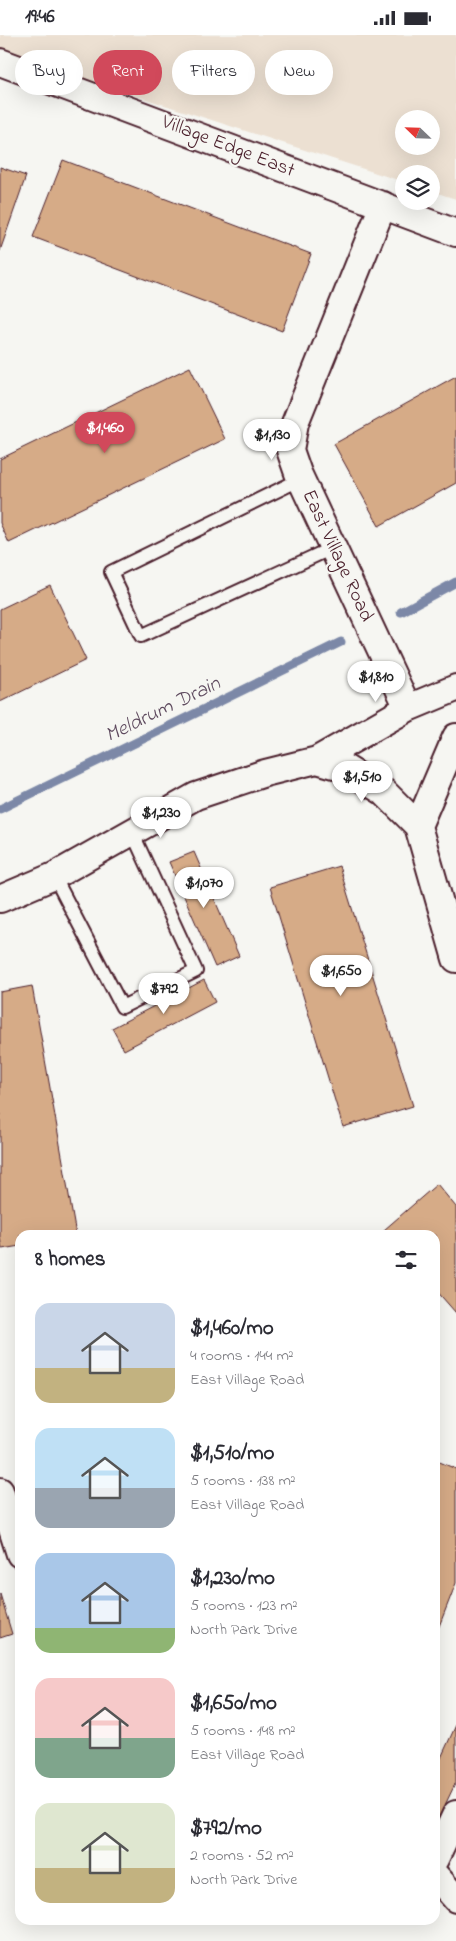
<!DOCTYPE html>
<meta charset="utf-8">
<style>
body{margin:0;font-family:"Indie Flower",sans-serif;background:#f7f7f7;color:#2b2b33;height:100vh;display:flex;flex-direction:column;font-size:19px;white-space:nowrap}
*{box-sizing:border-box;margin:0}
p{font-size:16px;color:#7c7c81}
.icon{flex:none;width:28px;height:28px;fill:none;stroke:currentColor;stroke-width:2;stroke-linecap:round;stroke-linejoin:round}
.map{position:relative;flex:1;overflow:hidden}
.side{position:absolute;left:15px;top:1195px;width:425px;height:695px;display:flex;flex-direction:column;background:#fff;border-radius:15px;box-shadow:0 5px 20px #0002}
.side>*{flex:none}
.hud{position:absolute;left:15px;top:15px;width:426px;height:45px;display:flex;gap:10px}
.needle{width:32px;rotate:293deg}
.buttons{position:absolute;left:395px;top:75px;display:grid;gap:10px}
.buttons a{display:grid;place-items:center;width:45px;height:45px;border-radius:50%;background:#fff;box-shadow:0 5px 20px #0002;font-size:25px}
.price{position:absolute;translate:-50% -42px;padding:0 11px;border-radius:18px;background:#fff;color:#222;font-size:16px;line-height:32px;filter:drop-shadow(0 1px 2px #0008)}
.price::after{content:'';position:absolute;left:50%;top:30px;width:15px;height:11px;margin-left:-8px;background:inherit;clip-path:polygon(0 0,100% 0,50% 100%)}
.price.selected{background:#d1495b;color:#fff}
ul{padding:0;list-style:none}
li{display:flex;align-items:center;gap:15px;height:125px;padding:0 20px}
li span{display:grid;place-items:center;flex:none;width:140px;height:100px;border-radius:15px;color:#555}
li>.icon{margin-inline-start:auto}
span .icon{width:60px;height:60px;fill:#fffc;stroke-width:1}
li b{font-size:21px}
h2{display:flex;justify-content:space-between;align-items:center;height:60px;padding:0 20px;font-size:21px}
.tag{padding:0 18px;border-radius:22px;background:#fff;box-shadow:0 5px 20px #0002;font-size:18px;line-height:45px}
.tag.selected{background:#d1495b;color:#fff}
.status{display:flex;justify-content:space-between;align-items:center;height:35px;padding:0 25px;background:#fff;direction:ltr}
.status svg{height:14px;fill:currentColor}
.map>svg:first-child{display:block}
.built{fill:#ece0d2;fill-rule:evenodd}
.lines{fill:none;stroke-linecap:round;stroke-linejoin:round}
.stream{stroke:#7c88a7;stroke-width:9}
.building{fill:#d6ab87;stroke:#4a1f2b}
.service-casing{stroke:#4a1f2b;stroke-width:16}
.minor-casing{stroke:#4a1f2b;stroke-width:30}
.service{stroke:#f6f6f2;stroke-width:12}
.minor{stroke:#f6f6f2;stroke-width:26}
.labels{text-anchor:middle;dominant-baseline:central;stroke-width:4.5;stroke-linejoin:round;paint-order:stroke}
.street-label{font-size:20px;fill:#4a1f2b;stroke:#f6f6f2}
.water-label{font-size:21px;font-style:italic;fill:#5f4b5f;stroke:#f6f6f2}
</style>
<div class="status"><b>19:46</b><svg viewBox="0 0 49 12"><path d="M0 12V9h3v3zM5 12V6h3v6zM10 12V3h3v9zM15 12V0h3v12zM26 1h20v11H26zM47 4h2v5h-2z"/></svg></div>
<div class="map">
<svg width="456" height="1906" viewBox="0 0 456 1906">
<rect width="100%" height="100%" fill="#f6f6f2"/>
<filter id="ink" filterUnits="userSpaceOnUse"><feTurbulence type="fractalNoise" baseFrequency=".02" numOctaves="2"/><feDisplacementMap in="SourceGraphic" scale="10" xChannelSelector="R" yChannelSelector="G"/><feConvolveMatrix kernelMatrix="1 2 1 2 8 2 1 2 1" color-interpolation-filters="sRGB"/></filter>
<g filter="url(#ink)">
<!-- built -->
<path class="built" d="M0,0H456V164L431,156V139H404V147L0,17ZM404,84H431V111H404Z"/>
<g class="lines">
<!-- stream -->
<path class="stream" d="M401,577L456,547
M0,774L341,607"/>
</g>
<!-- building -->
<path class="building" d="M63,125L311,219L282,296L33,202Z
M0,132L26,141L0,216Z
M190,332L225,404L9,508L0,488V424Z
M456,341V448L379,491L334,409Z
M50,550L86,625L0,667V574Z
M194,817L239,921L215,932L169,827Z
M339,831L413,1071L343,1092L270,852Z
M204,945L215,967L124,1015L112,993Z
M32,951L76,1200H20V1211L2,1214L0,1202V957Z
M437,1149L456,1172V1278L435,1254V1200H389L384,1195Z
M435,1425L456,1434V1548L436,1599Z
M0,1559L12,1599L0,1603Z
M456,1690V1747L435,1791V1736Z"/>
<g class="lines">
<defs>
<path id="service" d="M301,444L111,537L141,601L332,513
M54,841L122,972L196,936L132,797"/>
<path id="minor" d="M0,27L456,198
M383,170L295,388L290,415L298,438L408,673
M456,702L418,791L456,924
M317,725L345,733L384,757L418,791
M0,864L54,841L196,761L265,738L317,725L408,673L456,653
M0,1456L20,1519
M435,1824L456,1779
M435,1840L456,1864"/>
</defs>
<!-- service casing -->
<use href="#service" class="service-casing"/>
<!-- minor casing -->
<use href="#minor" class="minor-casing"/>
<!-- service -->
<use href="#service" class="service"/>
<!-- minor -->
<use href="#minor" class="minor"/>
</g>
</g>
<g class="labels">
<!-- street labels -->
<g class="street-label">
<text transform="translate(228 112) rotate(21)">Village Edge East</text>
<text transform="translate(337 521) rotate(65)">East Village Road</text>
</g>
<!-- water labels -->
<g class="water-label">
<text transform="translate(163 675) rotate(-26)">Meldrum Drain</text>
</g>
</g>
</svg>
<div class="buttons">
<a><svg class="needle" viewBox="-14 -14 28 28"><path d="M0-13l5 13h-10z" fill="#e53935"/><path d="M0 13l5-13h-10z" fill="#7c7c81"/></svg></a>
<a><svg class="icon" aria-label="layers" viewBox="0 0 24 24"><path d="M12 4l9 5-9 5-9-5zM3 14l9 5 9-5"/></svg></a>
</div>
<b class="price selected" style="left:105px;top:419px">$1,460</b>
<b class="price" style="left:272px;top:426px">$1,130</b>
<b class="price" style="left:376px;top:668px">$1,810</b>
<b class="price" style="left:362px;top:768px">$1,510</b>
<b class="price" style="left:161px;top:804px">$1,230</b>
<b class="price" style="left:204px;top:874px">$1,070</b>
<b class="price" style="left:341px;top:962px">$1,650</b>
<b class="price" style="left:164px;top:980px">$792</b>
<div class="hud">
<a class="tag">Buy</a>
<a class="tag selected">Rent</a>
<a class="tag">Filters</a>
<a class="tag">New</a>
</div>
<section class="side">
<h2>8 homes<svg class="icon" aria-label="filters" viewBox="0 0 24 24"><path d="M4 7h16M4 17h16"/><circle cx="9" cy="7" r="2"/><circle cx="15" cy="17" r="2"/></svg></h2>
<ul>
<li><span style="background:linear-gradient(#c9d6e8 65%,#c2b280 0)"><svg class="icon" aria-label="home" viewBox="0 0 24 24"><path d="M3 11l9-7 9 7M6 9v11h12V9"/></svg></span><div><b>$1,460/mo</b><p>4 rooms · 144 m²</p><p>East Village Road</p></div></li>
<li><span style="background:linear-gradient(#bfe0f5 60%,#9aa5b1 0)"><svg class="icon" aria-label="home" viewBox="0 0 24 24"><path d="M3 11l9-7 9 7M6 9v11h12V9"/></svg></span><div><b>$1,510/mo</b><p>5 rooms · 138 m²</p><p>East Village Road</p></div></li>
<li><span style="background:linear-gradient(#a9c7e8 75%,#8fb573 0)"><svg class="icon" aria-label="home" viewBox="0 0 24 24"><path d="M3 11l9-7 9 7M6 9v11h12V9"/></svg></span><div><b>$1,230/mo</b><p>5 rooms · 123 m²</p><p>North Park Drive</p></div></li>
<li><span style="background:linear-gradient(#f6c9c9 60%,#7fa58c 0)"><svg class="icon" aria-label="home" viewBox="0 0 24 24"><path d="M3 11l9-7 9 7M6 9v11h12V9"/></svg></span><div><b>$1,650/mo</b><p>5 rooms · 148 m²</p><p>East Village Road</p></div></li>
<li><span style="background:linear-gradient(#dfe7d0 65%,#c2b280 0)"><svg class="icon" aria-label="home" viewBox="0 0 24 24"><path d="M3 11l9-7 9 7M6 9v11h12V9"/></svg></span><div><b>$792/mo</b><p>2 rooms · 52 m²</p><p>North Park Drive</p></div></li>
</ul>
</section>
</div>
